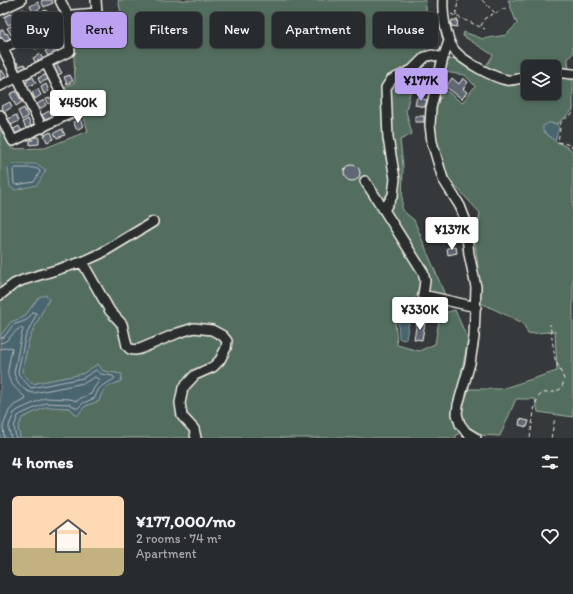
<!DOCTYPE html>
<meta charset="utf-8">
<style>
body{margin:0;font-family:Itim,sans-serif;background:#303335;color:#f1f3f6;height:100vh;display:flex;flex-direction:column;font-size:15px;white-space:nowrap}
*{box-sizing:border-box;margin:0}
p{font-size:13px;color:#a5a7aa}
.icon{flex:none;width:22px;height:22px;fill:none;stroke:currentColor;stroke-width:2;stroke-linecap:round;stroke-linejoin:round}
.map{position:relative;height:438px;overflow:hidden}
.details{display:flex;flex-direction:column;background:#282b2d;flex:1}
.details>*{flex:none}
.hud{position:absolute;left:12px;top:12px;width:549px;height:36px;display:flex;gap:8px}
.controls{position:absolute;left:521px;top:60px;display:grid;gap:8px}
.controls a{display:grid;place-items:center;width:40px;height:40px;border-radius:6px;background:#282b2d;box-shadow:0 2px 6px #0003,0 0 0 1px #444749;font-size:20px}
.price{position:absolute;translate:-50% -34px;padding:0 9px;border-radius:4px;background:#fff;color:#222;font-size:13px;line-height:26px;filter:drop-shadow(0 1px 2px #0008)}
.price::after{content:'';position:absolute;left:50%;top:24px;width:12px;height:9px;margin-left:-6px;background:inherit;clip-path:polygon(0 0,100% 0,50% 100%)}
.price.current{background:#bca0f2;color:#111}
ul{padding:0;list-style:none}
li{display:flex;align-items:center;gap:12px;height:100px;padding:0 12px}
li+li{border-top:1px solid #444749}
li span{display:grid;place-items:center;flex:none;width:112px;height:80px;border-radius:6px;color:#555}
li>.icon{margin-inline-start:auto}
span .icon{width:48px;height:48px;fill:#fffc;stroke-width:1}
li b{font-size:17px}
h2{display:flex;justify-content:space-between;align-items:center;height:48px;padding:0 12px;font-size:17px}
.pill{padding:0 14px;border-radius:6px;background:#282b2d;box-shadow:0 2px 6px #0003,0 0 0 1px #444749;font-size:14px;line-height:36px}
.pill.current{background:#bca0f2;color:#111}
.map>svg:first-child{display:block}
.green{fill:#536e5e;stroke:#a4b0a3;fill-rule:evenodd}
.water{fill:#4a656f;stroke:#8e9d9f}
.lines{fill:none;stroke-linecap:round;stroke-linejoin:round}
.shore{stroke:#b0b9b8;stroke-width:1}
.building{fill:#606876;stroke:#f4f1e8}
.minor-casing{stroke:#f4f1e8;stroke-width:12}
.path{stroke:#f4f1e8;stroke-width:1;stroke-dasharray:4 3;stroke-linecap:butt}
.minor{stroke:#2a2d2e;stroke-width:9}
</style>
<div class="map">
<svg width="573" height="438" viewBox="0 0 573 438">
<rect width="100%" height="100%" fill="#35393c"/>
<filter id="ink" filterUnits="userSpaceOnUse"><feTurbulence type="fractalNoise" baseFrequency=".025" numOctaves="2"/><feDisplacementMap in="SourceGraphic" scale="8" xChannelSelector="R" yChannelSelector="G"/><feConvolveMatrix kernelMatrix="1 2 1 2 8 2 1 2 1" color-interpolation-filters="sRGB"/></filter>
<g filter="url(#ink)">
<!-- green -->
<path class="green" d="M118,0H425L431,43L417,61L406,111L412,134L400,140L403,166L402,210L414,220L445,295H418L404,308L395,319L397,345L419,351L435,344L440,314L455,310L468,340L458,389H501L557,371L555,331L528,334L523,323L483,304H479L480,283L475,242L480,213L446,176L434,130L437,99L441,98L444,89L462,103L475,86L465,75L444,72L447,60L457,59L481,74L493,55L463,36L464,32L483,39L506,35L517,24L508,0H573V53L568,59L569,77L573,78V110L557,124L549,123L555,141L569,148L573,152V417L538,412L535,399H516L500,436L479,435L467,425L456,436V438H20L18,428L22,418L46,407L70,408L77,416L85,406L99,401C103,386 109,387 121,381V374L103,371L98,364L82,374L32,384L22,372L29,339L42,312L49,299L39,297L24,317L11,322L0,336V126L12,149L45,148L88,131L81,109L75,112L64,88L75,82L73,38L117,28L120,32L124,25ZM528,67H554V93H528Z"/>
<!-- water -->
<path class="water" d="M549,123L557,124L559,128L555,141L543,131V126Z
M12,164H37L46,170L37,185L15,190L10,187L8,168Z
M46,295L49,299L42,312L29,339L22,372L32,384L82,374L98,364L103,371L122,374L121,381C109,387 103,386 99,401L85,406L77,416L70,408L46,407L22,418L18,428L20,438H0V336L11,322L24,317L39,297Z
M403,312L408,313L409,321L406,339L403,340L399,338L398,319Z"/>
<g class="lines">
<!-- shore -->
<path class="shore" d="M15,168H35L39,170L40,172L34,182L16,185L14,184L13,170Z
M0,338L4,337L13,325L27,320L33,312L36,313V315L25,338L18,372L19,375L31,388L83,378L96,370L101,374L113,376L115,378C110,383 101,384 98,391C96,393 96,396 95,398L83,403L78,408H76L70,404L46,403L21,414L18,416L14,427L16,438
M0,343C10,342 12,331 21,328L23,329L21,337L14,373C16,382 25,393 34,393L84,383L95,377L100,380L94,388L91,394L81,398L77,401L70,399L45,398L18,410L14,413L9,426V430L11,438
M0,349L10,347L12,348C11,355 9,362 8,370C6,382 19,391 26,398L25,400L14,405L9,411L3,426L4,438"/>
</g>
<!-- building -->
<path class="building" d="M44,0H52L53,3L44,7L41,1Z
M38,2L41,8L33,12L30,6Z
M24,9L27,15L19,19L16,13Z
M46,10L49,17L43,20L39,13Z
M12,13L16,21L8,25L4,17Z
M36,18L39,23L32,26L30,21Z
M25,19L28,25L21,29L18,23Z
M452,20H458L457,27L451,26Z
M104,21L105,28L92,29L91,22Z
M16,23L20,31L11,35L7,28Z
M73,27H80L81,34H74Z
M62,28L65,33L58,37L55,32Z
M3,29L5,34L7,33L10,39L4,42L0,35V31Z
M50,35L52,41L45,44L44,41L46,40L44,38Z
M38,40L42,46L35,49L32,43Z
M61,43L64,49L58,52L55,46Z
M52,47L55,53L48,56L45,51Z
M40,54L43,59L36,63L33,58Z
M17,62L19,66L24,64L27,68L18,72L14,64Z
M57,64L62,73L56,76L52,67Z
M2,70L7,78L1,81L0,78V71Z
M47,74L49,79L40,83L38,78Z
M70,75L73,81L67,84L64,77Z
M420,76L427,77L425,86L418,85Z
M33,77L36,83L27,87L25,83L27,82V80Z
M452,78L459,84L463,78L468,82L463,89L467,92L462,99L446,87Z
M46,84L49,91L44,94L41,87Z
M38,89L41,95L35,99L32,92Z
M16,91L22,102L16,106L10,94Z
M55,97L58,102L53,104L52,103L49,104L46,99L50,98V99Z
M417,97L427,100L425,107L415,105Z
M44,100L46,105L40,109L37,104Z
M10,102L12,107L4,112L2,106Z
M24,108L28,117L22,120L18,111Z
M49,111L53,117L45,121L42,115Z
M16,115L19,121L11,125L8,119Z
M415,116H424V122H415Z
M28,119L32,128L27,131L23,122Z
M80,119L83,126L77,130L73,122Z
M19,126L22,132L15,135L12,130Z
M62,129L65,135L57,138L54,133Z
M51,132L54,139L47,142L44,135Z
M32,137H39V144L30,145V140H33Z
M344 173a8 8 0 1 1 16 0a8 8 0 1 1-16 0Z
M456,247L457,253L448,255L447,248Z
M417,322L425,323L422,340L414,339Z
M520,419L529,421L527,427L519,425Z"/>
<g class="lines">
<defs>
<path id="minor" d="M443,0C442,13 446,41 455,51C463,61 494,78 507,80C514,81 521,78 528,76
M0,10L21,0
M449,41L443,58L431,108L430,125L432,142L443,179L460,206L465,219L469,254L476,287L474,337L470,363L458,405L457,414L460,424L466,432L476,438
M0,43L42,128
M3,48L68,16L72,15L97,13L96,0
M554,72L573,74
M0,86L70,51L68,16L60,0
M0,115L13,141L71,113L46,63
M365,181L384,210L423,272L425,281L423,295L476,307
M384,210L393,195L395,179L388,138L386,88L391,80L412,70L425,57L432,55L443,58
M82,262L110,311L122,324L127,346L130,349L135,350L140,349L178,333L194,328L212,330L223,336L227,341L226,348L220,360L213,367L195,375L183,388L180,403L182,416L194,429L196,438
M0,295L14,284L23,280L82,262L100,254L153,222"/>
</defs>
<!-- minor casing -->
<use href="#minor" class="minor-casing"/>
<!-- path -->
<path class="path" d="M482,0L495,13
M451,14L485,29
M456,15L458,0
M481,26L485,18L508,7
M573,113L561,122L558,142L571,145L573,149
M530,438L535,405L539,396L543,393L555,392L562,388L564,379L555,359L550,324
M551,438L555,418"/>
<!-- minor -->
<use href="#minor" class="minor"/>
</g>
</g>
</svg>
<div class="controls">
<a><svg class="icon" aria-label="layers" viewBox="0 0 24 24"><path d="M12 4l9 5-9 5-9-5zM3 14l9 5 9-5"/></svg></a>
</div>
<b class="price current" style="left:421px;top:102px">¥177K</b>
<b class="price" style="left:78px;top:124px">¥450K</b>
<b class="price" style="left:452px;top:251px">¥137K</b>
<b class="price" style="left:420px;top:331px">¥330K</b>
<div class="hud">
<a class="pill">Buy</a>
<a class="pill current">Rent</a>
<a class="pill">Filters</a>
<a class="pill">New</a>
<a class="pill">Apartment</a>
<a class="pill">House</a>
</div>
</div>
<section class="details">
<h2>4 homes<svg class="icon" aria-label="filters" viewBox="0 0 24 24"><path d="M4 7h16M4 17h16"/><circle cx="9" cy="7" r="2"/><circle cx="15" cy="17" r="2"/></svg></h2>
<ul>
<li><span style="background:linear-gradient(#ffd9b3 65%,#c2b280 0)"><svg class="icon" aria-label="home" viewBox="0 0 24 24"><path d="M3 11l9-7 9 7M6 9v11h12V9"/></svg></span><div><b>¥177,000/mo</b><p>2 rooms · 74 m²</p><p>Apartment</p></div><svg class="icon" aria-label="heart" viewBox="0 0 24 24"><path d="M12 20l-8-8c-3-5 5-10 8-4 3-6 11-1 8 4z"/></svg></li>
</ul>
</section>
